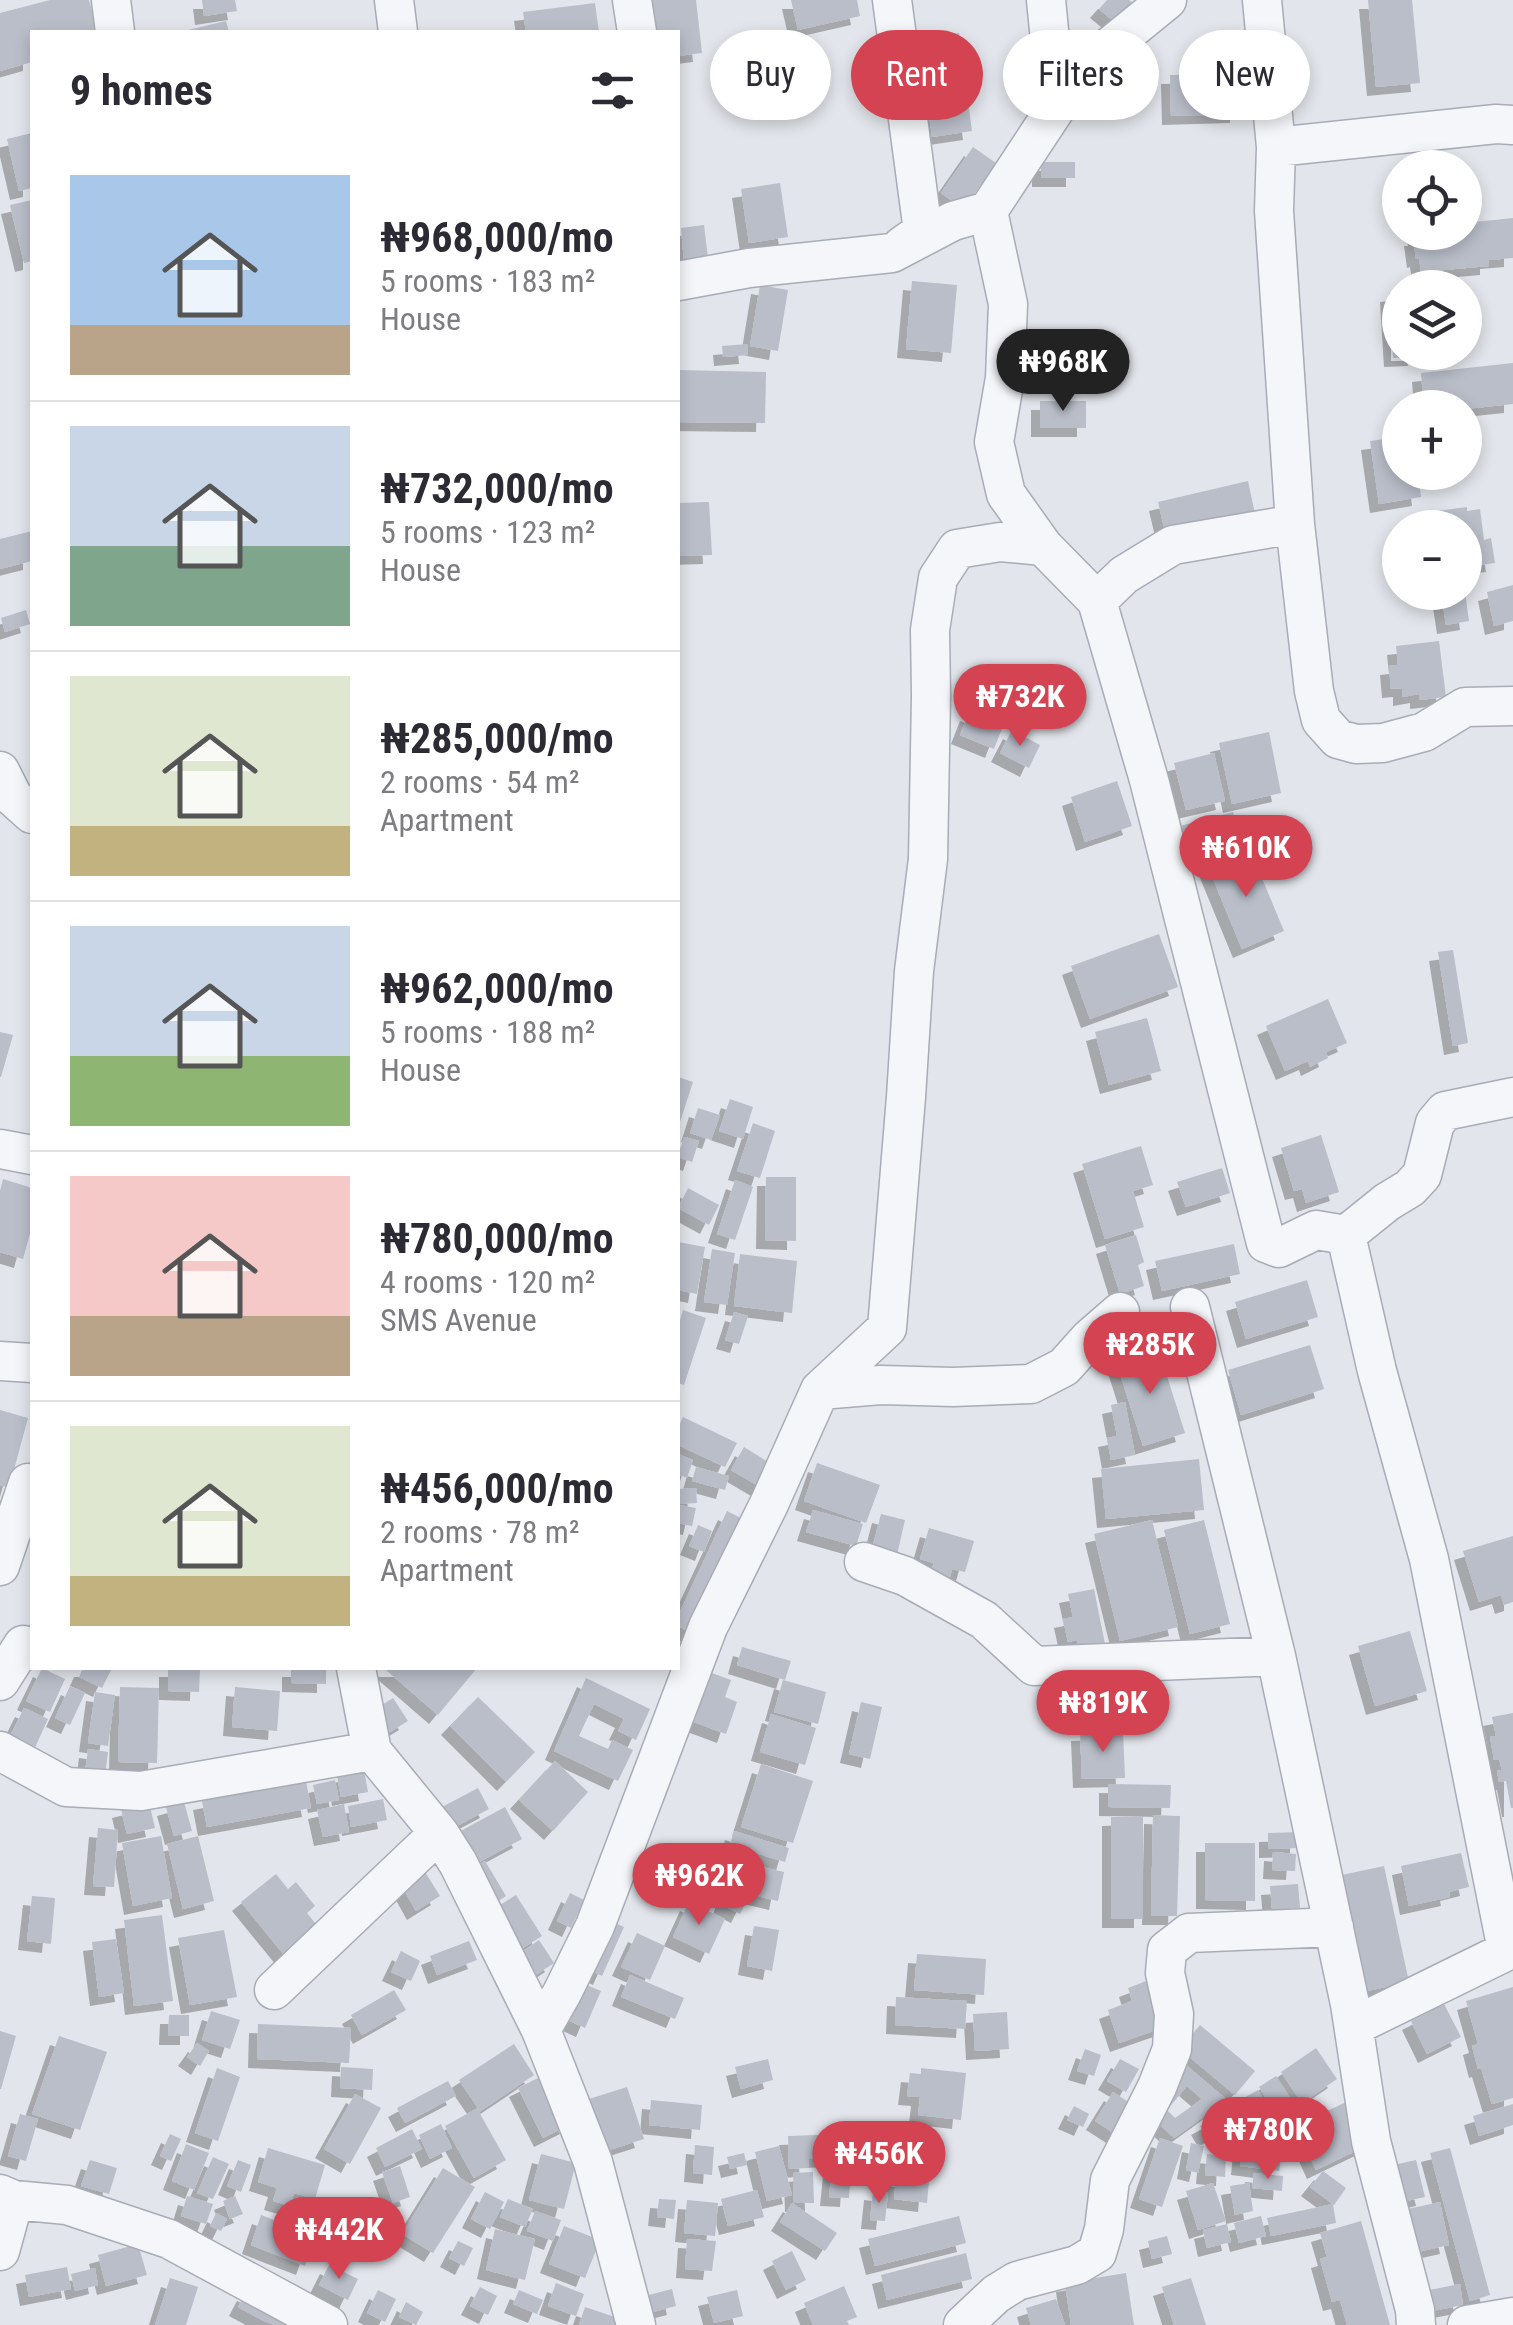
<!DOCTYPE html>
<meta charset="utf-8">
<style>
body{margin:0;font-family:"Roboto Condensed",sans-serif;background:#f7f7f7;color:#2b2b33;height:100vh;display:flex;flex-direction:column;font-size:38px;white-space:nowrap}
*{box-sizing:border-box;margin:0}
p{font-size:32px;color:#7c7c81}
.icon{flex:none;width:55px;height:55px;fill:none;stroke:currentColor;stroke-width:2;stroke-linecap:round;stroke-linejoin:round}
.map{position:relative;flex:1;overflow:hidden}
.details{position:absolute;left:30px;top:30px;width:650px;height:1640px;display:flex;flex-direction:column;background:#fff;border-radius:0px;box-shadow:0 5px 15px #0003}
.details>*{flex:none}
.hud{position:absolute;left:710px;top:30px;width:652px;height:90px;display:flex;gap:20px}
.tools{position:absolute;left:1382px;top:150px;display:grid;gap:20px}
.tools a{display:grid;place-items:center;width:100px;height:100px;border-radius:50%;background:#fff;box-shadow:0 5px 15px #0003;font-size:50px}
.price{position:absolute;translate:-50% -85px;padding:0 22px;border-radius:35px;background:#d44352;color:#fff;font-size:32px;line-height:65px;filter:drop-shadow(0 2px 5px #0008)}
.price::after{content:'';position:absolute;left:50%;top:60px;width:30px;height:22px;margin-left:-15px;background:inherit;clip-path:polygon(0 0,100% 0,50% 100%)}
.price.current{background:#222;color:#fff}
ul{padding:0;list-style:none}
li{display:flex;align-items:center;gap:30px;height:250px;padding:0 40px}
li+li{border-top:2px solid #e1e1e2}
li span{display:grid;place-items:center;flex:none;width:280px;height:200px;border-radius:0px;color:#555}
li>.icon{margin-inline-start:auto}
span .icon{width:120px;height:120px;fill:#fffc;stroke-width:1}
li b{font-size:42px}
h2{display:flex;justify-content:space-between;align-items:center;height:120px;padding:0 40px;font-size:42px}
.chip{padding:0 35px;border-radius:45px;background:#fff;box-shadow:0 5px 15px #0003;font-size:35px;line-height:90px}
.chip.current{background:#d44352;color:#fff}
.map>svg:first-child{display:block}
.building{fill:#b9bec9;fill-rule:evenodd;filter:url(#shadow)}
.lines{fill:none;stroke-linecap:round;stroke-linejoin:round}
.minor-casing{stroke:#a7acb6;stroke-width:41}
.minor{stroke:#f5f6f9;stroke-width:38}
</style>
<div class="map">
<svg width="1513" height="2325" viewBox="0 0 1513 2325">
<defs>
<filter id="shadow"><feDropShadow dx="-9" dy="9" stdDeviation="0" flood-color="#0004"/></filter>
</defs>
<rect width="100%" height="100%" fill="#e2e5eb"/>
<!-- building -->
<path class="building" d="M50,0H89L98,32H32V62L0,71V13Z
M202,0H235L237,11L204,16Z
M648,0H696L702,53L678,56V32H652Z
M791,0H857L860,16L798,30Z
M1107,0H1129L1133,3L1116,23L1099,9Z
M1368,0H1412L1420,83L1376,87Z
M595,3L599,32H526L523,12Z
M226,21L229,32H184V31Z
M959,33L972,131L932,137L919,39Z
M1238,74L1239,114L1171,116L1170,75Z
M32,133V188L19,191L7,139Z
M973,147L996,163L964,209L941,193Z
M1041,162H1075V178H1041Z
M780,183L788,237L749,243L741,189Z
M32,200V261L24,263L10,205Z
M1513,218V258L1489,260V266L1421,272L1419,258L1416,259L1413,237H1417L1416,232H1465V223Z
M704,225L708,258L684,261L681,228Z
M912,281L957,285L951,353L906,349Z
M760,285L788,290L778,351L750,346Z
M1400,292V352H1416L1417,357L1393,358L1389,293Z
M747,344L748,355L723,357L722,346Z
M1513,363V404L1465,409L1424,408L1421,373Z
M678,370L766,372L765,423L678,422Z
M1040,401H1086V428H1040Z
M1400,437V472H1418L1421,497L1379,504L1370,441Z
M1248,481L1257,523L1168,544L1158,502Z
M709,502L712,555L678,556V503Z
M1467,507V511L1480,509L1484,540L1491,538L1495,563L1465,567V528H1431L1429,512Z
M32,531V561L0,569V539Z
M1513,585V621L1494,626L1487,592Z
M1441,592H1465L1469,621L1446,625Z
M26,610L30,624L5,632L1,618Z
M1439,641L1446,697L1419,700V694L1402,697V688L1391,689L1389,666L1398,665L1396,646Z
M969,712L1003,726L994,749L960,735Z
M1012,730L1040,745L1029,768L1000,753Z
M1269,732L1281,793L1232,804L1219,743Z
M1214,753L1225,801L1186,810L1174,763Z
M1117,781L1132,826L1085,842L1071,797Z
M1233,812L1242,841L1183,856L1176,827Z
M1251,852L1284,931L1242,949L1209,869Z
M1159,934L1178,987L1090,1019L1071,966Z
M1453,950L1468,1043L1453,1046L1438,952Z
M1328,999L1347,1043L1326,1052L1328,1058L1310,1067L1308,1061L1285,1071L1266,1026Z
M1147,1018L1161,1071L1109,1085L1095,1032Z
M0,1032L13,1035L1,1077H0Z
M678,1077L693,1082L678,1128Z
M730,1099L753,1107L743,1139L719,1131Z
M698,1108L720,1115L711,1140L690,1133Z
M753,1123L775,1131L760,1178L737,1171Z
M1321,1135L1339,1192L1306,1203L1302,1189L1294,1191L1281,1148Z
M684,1137L699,1141L692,1162L678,1157Z
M1141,1146L1153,1185L1133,1191L1144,1227L1105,1239L1082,1164Z
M1222,1168L1230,1193L1186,1207L1177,1182Z
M766,1177H796V1241L765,1240Z
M3,1179L32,1188V1226L23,1259L0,1252V1191Z
M735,1180L753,1187L735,1240L717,1234Z
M688,1188L719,1205L709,1225L678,1208Z
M1136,1235L1144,1262L1138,1265L1144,1286L1120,1294L1105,1245Z
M678,1242L705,1247L697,1294L678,1290Z
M1234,1244L1240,1274L1162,1291L1155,1261Z
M712,1249L735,1253L727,1305L704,1302Z
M740,1254L797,1261L792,1313L734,1306Z
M1307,1280L1318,1317L1246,1339L1235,1302Z
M683,1310L706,1318L684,1385L678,1383V1327Z
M734,1312L748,1316L739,1344L725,1340Z
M1310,1345L1324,1389L1241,1415L1228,1370Z
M1158,1348L1185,1433L1143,1446L1116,1361Z
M1125,1402L1135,1455L1111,1460L1107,1438L1117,1436L1111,1405Z
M0,1410L28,1418L9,1488L0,1485Z
M683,1417L737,1443L725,1467L678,1445V1428Z
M744,1447L773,1465L760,1487L731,1470Z
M678,1454L693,1460L687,1478L678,1474Z
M1199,1459L1204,1510L1106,1519L1101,1469Z
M817,1463L880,1485L866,1523L804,1501Z
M696,1467L729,1476L725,1490L692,1481Z
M696,1488L697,1503L678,1504V1489Z
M679,1505L696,1508L692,1526L678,1523Z
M813,1510L863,1524L856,1546L806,1532Z
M727,1511L749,1522L695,1635L678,1626V1616Z
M881,1514L905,1520L897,1555L872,1549Z
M1152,1520L1178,1627L1120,1641L1094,1534Z
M1204,1520L1230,1624L1190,1634L1164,1530Z
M698,1525L712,1531L704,1552L689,1546Z
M929,1528L974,1541L965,1572L952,1569L950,1577L931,1571L934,1563L920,1559Z
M1513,1536V1602L1504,1605L1501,1595L1479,1602L1463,1551Z
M1094,1589L1105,1644L1079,1650L1077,1640L1068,1642L1063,1619L1073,1617L1068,1594Z
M1410,1631L1427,1691L1375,1706L1358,1646Z
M742,1647L791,1661L785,1680L737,1665Z
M42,1668L65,1679L50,1712L26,1701Z
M83,1668H112L102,1688L79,1677Z
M168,1668H200L199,1692L168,1691Z
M291,1668H326V1684L291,1683Z
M388,1668H477L438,1715L386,1670Z
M709,1672L731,1680L725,1697L737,1702L726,1734L691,1721Z
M586,1678L650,1709L636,1740L618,1731L624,1719L594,1704L579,1736L608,1749L612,1740L633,1750L618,1781L554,1751Z
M783,1680L826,1692L818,1724L774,1712Z
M1120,1684L1125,1710L1108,1713L1103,1687Z
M70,1686L85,1693L70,1725L55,1718Z
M120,1687L159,1688L157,1763L118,1762Z
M235,1687L280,1691L277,1731L232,1727Z
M95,1692L115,1695L108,1746L88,1743Z
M478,1697L535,1752L506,1782L450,1726Z
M393,1698L408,1721L390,1732L376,1709Z
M861,1702L882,1707L870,1759L849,1754Z
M24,1708L48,1719L32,1754L7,1742Z
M1513,1713V1808H1511L1506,1781L1499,1782L1497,1771L1502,1770L1499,1759L1494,1760L1490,1737L1496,1736L1492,1717Z
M771,1714L816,1728L805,1765L760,1752Z
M1123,1731L1125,1778L1082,1779L1080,1732Z
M88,1749L108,1752L104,1783L84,1781Z
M555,1761L588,1792L553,1831L519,1800Z
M761,1764L813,1781L793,1843L741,1827Z
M364,1770L368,1792L341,1797L337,1775Z
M335,1780L339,1800L317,1804L313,1785Z
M306,1781L311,1808L207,1827L202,1801Z
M1108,1784L1171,1785L1170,1808L1108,1807Z
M478,1788L489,1809L451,1829L440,1808Z
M383,1799L387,1820L351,1827L348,1806Z
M149,1802L155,1828L127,1834L121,1809Z
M184,1802L192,1831L174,1836L166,1807Z
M344,1804L349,1832L323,1837L317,1810Z
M505,1807L522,1839L472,1866L455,1834Z
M1153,1815L1180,1816L1177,1916H1151Z
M1143,1816V1919H1111V1817Z
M98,1828L118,1830L114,1887L93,1886Z
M734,1831L789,1848L785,1862L730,1845Z
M1299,1832V1848L1268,1849V1833Z
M161,1836L172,1898L133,1906L122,1843Z
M198,1836L214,1901L183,1909L167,1844Z
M1205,1843H1255V1901L1205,1900Z
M1273,1852L1296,1854L1295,1871L1272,1870Z
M1461,1853L1469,1887L1449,1892L1450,1897L1409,1906L1401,1866Z
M720,1854L732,1860L713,1901L701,1895Z
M485,1861L506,1896L489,1907L467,1872Z
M736,1861L784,1872L778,1901L730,1890Z
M1384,1866L1409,1982L1367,1991L1342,1875Z
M425,1872L440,1896L416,1911L402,1886Z
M276,1874L288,1889L296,1882L315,1906L307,1913L319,1928L285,1956L241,1902Z
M1298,1884L1300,1908L1272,1909L1270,1886Z
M728,1891L747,1900L740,1914L722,1905Z
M570,1893L584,1900L571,1928L557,1921Z
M516,1895L542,1936L518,1951L492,1910Z
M32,1896L55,1898L51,1944L27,1941Z
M689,1902L725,1919L709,1954L673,1937Z
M162,1915L173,2001L134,2006L124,1920Z
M608,1920L624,1927L602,1976L586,1968Z
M754,1926L779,1930L772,1971L747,1966Z
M224,1930L237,1997L190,2005L178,1938Z
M637,1933L665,1946L650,1980L621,1967Z
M116,1939L124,1993L99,1997L92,1942Z
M539,1940L554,1963L530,1979L516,1956Z
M469,1941L477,1960L437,1975L430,1956Z
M401,1951L420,1961L411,1981L391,1972Z
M917,1954L986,1959L984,1995L914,1990Z
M630,1975L684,1998L675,2019L621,1997Z
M1149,1980L1165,2027L1119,2043L1108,2010L1132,2001L1128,1988Z
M577,1981L601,1991L585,2028L561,2017Z
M1513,1987V2098L1492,2104L1481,2068L1478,2069L1472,2046L1478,2044L1466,2001Z
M394,1990L406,2010L362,2035L351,2015Z
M896,1997L967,2001L965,2029L895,2025Z
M1444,2004L1461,2037L1427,2054L1411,2021Z
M211,2011L240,2020L230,2049L202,2040Z
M1007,2012L1009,2049L975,2051L973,2014Z
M169,2015H189V2036H168Z
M258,2024L351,2028L349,2063L257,2059Z
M1200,2025L1255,2071L1235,2095L1180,2049Z
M0,2031L16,2036L1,2089H0Z
M59,2036L107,2052L80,2130L32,2114Z
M197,2043L209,2051L200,2066L187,2057Z
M514,2044L534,2075L479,2112L506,2160L474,2178L445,2126L478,2108L459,2080Z
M1316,2048L1337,2079L1302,2103L1281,2072Z
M1085,2049L1101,2055L1094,2076L1077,2071Z
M768,2059L773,2080L741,2089L735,2067Z
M1120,2059L1139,2069L1126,2092L1107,2081Z
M1186,2065L1227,2100L1174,2138L1146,2111ZM1187,2086L1202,2099L1175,2118L1167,2110Z
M341,2067L373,2069L372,2090L340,2088Z
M217,2068L240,2077L218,2141L195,2133Z
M921,2068L966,2073L961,2120L918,2115L920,2097L907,2096L910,2073L921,2074Z
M544,2075L569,2125L543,2138L518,2088Z
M1276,2076L1290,2098L1273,2109L1259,2087Z
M448,2081L456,2096L405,2123L397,2108Z
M627,2087L644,2139L606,2151L589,2099Z
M1258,2090L1269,2111L1232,2130L1222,2110Z
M1113,2092L1130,2103L1123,2139L1095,2121Z
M355,2094L381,2108L350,2164L324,2149Z
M651,2100L702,2105L700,2130L649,2125Z
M1346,2102L1366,2146L1316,2170L1296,2126Z
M1513,2104V2125L1479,2136L1473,2116Z
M1074,2106L1089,2114L1083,2127L1067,2120Z
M20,2114L38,2119L26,2161L8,2156Z
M1217,2117L1223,2129L1207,2138L1200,2126Z
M441,2124L452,2148L430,2159L419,2135Z
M412,2129L422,2149L385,2167L376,2148Z
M170,2134L181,2139L171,2161L160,2156Z
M847,2134L848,2158L808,2159L809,2168L789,2169L788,2136Z
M1160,2138L1183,2146L1162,2207L1139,2199Z
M1191,2143L1204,2146L1198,2173L1186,2170Z
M186,2144L209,2153L194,2190L172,2181Z
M881,2144L911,2147L909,2174L879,2172Z
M695,2145L714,2147L712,2175L693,2173Z
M1242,2145L1282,2150L1279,2171L1240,2166Z
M779,2146L792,2195L767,2201L755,2152Z
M268,2148L325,2165L315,2199L294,2193L290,2206L273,2201L277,2188L258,2182Z
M1450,2148L1490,2295L1470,2301L1430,2153Z
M744,2153L747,2165L730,2169L727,2157Z
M541,2154L576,2163L564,2209L529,2200Z
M1207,2154L1226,2156L1225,2177L1205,2175Z
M213,2157L229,2164L213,2199L197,2193Z
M90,2160L117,2168L109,2194L81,2186Z
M238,2160L251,2165L241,2192L227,2186Z
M1416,2160L1425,2197L1397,2203L1389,2166Z
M400,2166L410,2197L393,2203L382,2172Z
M832,2167L851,2169L849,2198L829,2197Z
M443,2168L475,2187L433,2253L402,2234Z
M1323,2171L1346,2188L1334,2205L1310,2187Z
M813,2172L814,2203H794L793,2173Z
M1254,2173L1283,2176L1282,2191L1252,2188Z
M896,2177L929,2180L927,2203L894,2199Z
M1213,2183L1226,2221L1198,2230L1186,2191Z
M1249,2183L1253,2211L1235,2215L1230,2186Z
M757,2190L764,2217L728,2226L721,2199Z
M873,2191L888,2193L885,2221L870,2220Z
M485,2192L504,2202L490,2229L471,2219Z
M187,2196L213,2204L206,2224L181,2216Z
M235,2196L243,2214L230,2219L223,2201Z
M508,2199L533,2209L525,2227L500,2217Z
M659,2199L676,2200L674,2219L657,2217Z
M687,2200L718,2203L715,2236L684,2233Z
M1440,2202L1449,2245L1413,2253L1403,2210Z
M792,2203L837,2233L825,2251L780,2222Z
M1333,2204L1336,2223L1271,2236L1267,2218Z
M535,2211L561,2220L553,2241L527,2231Z
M216,2213L227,2219L221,2231L210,2226Z
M261,2215L316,2236L305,2266L251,2245Z
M959,2216L966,2243L875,2266L868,2239Z
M1261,2216L1266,2236L1239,2243L1234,2223Z
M1361,2221L1390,2325H1347L1340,2300L1332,2302L1320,2259L1327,2257L1320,2233Z
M1227,2224L1231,2242L1207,2248L1203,2230Z
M564,2226L600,2240L585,2278L549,2264Z
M495,2229L535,2239L525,2280L486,2270Z
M1167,2236L1172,2254L1152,2259L1148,2241Z
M687,2239L716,2241L712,2271L685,2269Z
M458,2241L473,2248L464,2266L449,2258Z
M138,2244L147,2275L106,2286L98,2255Z
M792,2251L806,2280L786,2290L772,2261Z
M966,2253L972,2279L887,2300L881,2275Z
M329,2265L358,2279L348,2300L319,2285Z
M67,2267L71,2289L29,2297L25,2275Z
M95,2268L98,2285L75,2291L71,2274Z
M1126,2273L1134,2325H1071L1065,2283Z
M170,2278L198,2287L186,2325H155Z
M1191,2278L1206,2325H1174L1162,2287Z
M556,2283L584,2294L576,2316L548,2306Z
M1460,2284L1463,2305L1427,2312L1424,2291Z
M844,2286L857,2317L847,2321L849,2325H813L804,2303Z
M480,2287L497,2296L488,2315L470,2306Z
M672,2289L676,2306L649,2313L645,2296Z
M378,2290L396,2299L385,2322L367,2313Z
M519,2290L543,2300L537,2314L513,2304Z
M737,2290L743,2316L714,2323L707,2297Z
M246,2292L320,2325H275L262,2320L238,2307Z
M1056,2299L1065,2325H1031L1026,2308Z
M406,2302L423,2312L416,2325L399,2317Z
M585,2307L618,2318L616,2325H579Z"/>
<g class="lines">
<defs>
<path id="minor" d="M111,0L115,32
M394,0L398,32
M632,0L637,32
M892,0L923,231L902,246
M1046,0L1051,50L1081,70
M1262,0L1276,147
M1513,125L1496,124L1276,147L1274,211L1295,524L1314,691L1321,720L1338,739L1356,744L1383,743L1424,732L1465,707L1513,706
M988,211L1008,304L1005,378L994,442L1006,494L1043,546L1097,601L1149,780L1266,1243L1279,1248L1316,1230L1346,1235L1387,1202L1410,1188L1422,1175L1435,1123L1445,1111L1513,1097
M678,281L749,268L892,253L953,221L988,211L1081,70L1167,0
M1097,601L1124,575L1173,545L1295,524
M0,771L13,797L32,814
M0,1149L32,1155
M1346,1235L1377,1371L1429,1559L1507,1950
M1190,1307L1276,1656L1350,2004L1371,2141L1415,2310L1416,2325
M0,1361L32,1363
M820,1390L881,1385L953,1387L1031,1384L1064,1367L1090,1338L1120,1312
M864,1562L905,1576L984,1620L1034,1666L1276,1656
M0,1566L28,1483
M356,1668L372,1751L439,1833L458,1863L541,2030L593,2162L636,2325
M0,1681L23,1645
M0,1751L66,1787L141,1791L372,1751
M274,1990L439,1833
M1354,2026L1513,1948
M541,2030L562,1993L595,1926L708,1627L769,1504L820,1390L887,1328L906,1097L914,971L928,859L931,696L930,630L938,578L957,549L1000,542L1043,546
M0,2194L14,2200L67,2205L169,2239L328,2325
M0,2251L14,2200
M963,2325L996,2294L1017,2281L1077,2265L1097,2253L1104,2229L1110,2180L1157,2087L1172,2049L1174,2014L1165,1973L1167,1950L1189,1933L1334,1927
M1467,2325L1513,2317"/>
</defs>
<!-- minor casing -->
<use href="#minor" class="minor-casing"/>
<!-- minor -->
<use href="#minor" class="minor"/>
</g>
</svg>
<div class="tools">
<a><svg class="icon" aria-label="locate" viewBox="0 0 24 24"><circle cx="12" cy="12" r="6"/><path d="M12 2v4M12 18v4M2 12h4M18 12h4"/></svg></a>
<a><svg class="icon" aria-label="layers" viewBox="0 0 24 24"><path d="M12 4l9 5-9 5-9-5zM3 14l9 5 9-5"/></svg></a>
<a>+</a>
<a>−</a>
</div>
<b class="price current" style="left:1063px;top:414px">₦968K</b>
<b class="price" style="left:1020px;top:749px">₦732K</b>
<b class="price" style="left:1246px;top:900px">₦610K</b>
<b class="price" style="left:1150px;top:1397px">₦285K</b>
<b class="price" style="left:1103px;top:1755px">₦819K</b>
<b class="price" style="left:699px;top:1928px">₦962K</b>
<b class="price" style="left:1268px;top:2182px">₦780K</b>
<b class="price" style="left:879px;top:2206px">₦456K</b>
<b class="price" style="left:339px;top:2282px">₦442K</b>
<div class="hud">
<a class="chip">Buy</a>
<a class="chip current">Rent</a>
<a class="chip">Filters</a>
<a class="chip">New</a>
</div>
<section class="details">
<h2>9 homes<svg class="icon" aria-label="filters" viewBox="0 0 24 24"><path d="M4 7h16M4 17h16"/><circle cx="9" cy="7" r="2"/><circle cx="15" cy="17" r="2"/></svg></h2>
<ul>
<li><span style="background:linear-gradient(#a9c7e8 75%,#b9a48a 0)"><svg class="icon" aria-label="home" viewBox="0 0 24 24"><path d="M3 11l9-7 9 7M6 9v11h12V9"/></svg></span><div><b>₦968,000/mo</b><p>5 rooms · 183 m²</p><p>House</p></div></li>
<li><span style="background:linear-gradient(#c9d6e8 60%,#7fa58c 0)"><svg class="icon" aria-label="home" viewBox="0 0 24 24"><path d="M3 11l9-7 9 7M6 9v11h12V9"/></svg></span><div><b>₦732,000/mo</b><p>5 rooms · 123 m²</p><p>House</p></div></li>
<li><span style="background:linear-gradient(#dfe7d0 75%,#c2b280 0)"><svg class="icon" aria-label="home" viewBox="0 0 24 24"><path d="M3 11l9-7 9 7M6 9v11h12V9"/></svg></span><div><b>₦285,000/mo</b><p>2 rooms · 54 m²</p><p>Apartment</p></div></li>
<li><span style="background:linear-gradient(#c9d6e8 65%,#8fb573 0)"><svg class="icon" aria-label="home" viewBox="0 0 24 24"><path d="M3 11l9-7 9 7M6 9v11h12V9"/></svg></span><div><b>₦962,000/mo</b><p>5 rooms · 188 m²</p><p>House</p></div></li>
<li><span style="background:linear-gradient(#f6c9c9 70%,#b9a48a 0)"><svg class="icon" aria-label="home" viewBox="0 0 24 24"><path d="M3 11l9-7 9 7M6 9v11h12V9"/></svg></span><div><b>₦780,000/mo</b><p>4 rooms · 120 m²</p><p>SMS Avenue</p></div></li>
<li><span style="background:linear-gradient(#dfe7d0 75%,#c2b280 0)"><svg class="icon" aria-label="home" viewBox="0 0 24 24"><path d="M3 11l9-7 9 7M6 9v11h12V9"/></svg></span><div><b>₦456,000/mo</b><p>2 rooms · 78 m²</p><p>Apartment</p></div></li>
</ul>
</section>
</div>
